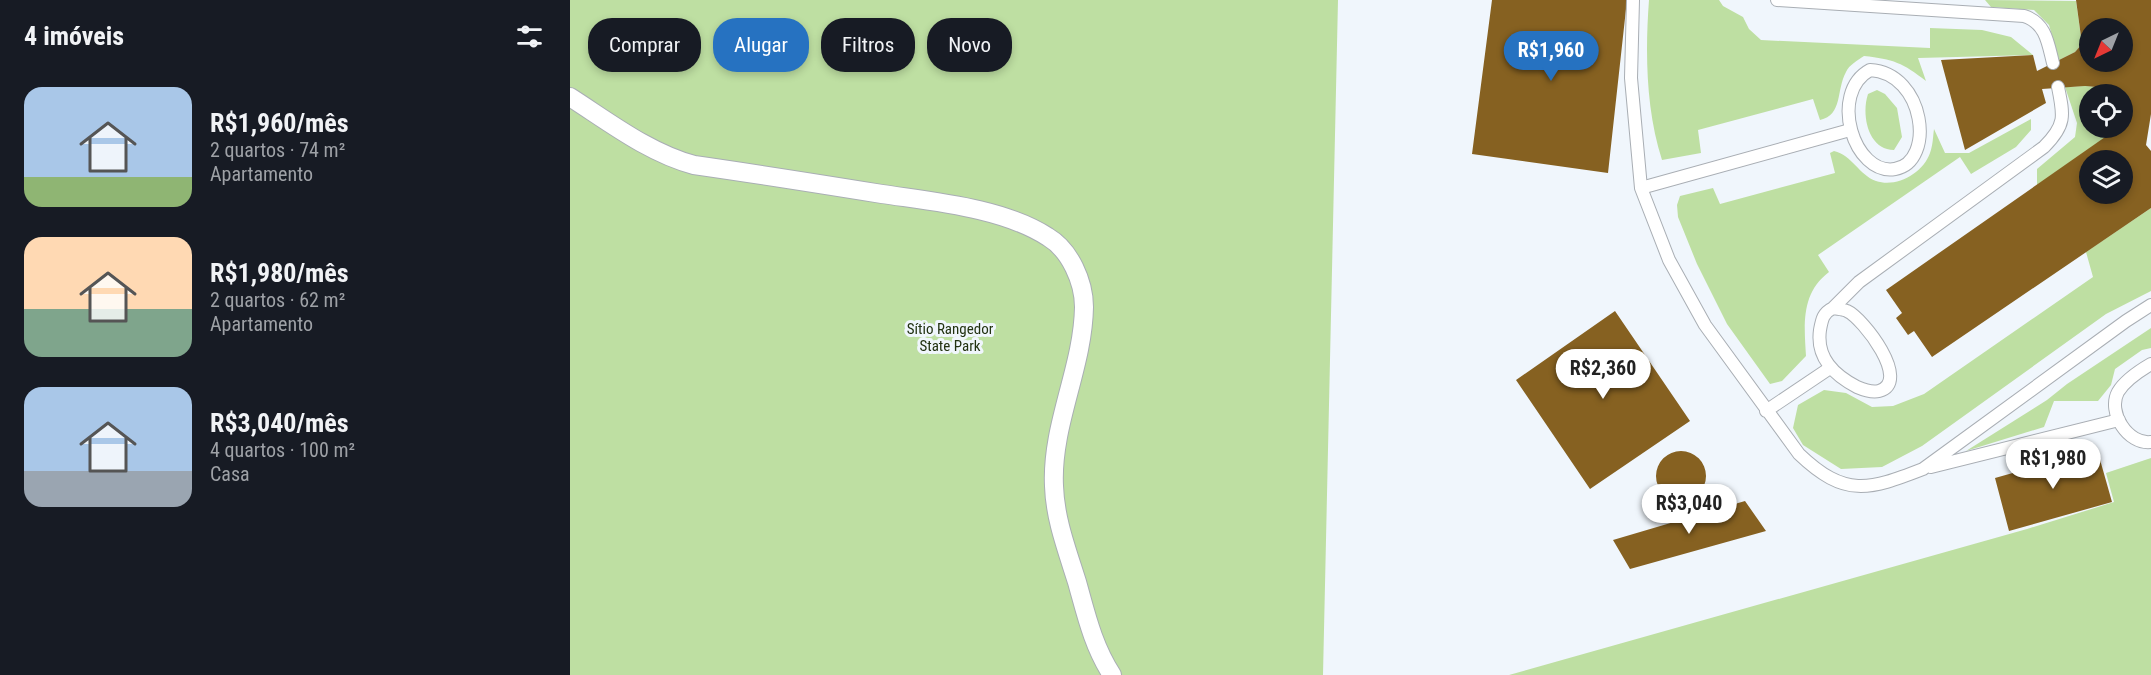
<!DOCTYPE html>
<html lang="pt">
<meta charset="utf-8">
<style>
body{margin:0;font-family:"Roboto Condensed",sans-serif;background:#20242c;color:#f1f3f6;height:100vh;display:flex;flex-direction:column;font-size:22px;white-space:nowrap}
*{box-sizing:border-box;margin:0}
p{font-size:20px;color:#9ea1a6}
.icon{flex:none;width:33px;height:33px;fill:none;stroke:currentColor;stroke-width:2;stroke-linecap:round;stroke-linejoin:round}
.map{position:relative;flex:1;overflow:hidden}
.panel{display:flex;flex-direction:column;background:#171b24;width:570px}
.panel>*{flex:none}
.hud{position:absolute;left:18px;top:18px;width:570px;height:54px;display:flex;gap:12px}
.needle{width:39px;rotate:223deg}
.buttons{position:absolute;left:1509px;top:18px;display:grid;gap:12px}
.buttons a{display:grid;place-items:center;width:54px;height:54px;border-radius:50%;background:#171b24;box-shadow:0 3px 9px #0003;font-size:30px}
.price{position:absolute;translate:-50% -51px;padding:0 14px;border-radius:21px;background:#fff;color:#222;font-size:20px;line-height:39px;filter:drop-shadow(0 2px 3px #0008)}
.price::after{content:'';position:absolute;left:50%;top:36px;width:18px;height:14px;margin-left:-9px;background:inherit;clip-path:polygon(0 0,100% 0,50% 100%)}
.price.current{background:#2672c1;color:#fff}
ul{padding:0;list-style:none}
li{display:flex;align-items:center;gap:18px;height:150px;padding:0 24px}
li span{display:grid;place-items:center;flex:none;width:168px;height:120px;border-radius:18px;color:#555}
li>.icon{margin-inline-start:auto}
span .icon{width:72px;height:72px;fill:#fffc;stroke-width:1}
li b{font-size:26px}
h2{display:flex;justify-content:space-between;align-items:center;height:72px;padding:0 24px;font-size:26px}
.tag{padding:0 21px;border-radius:24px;background:#171b24;box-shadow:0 3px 9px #0003;font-size:21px;line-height:54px}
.tag.current{background:#2672c1;color:#fff}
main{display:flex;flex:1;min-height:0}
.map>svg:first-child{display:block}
.green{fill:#bedfa2}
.building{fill:#866121;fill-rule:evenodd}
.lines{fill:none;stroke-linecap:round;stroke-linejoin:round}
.service-casing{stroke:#a9aeb4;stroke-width:14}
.pedestrian-casing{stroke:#a9aeb4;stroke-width:20}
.service{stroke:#fff;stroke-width:12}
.pedestrian{stroke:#fff;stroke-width:18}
.labels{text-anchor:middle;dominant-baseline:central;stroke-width:6;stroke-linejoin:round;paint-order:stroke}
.park-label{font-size:15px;fill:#223211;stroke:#f0f6fc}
</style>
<main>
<section class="panel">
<h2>4 imóveis<svg class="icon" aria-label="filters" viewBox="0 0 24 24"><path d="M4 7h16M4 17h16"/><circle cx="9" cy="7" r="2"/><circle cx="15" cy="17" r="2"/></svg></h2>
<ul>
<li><span style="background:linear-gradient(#a9c7e8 75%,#8fb573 0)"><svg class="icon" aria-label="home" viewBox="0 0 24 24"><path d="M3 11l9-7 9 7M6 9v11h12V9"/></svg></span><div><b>R$1,960/mês</b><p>2 quartos · 74 m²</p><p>Apartamento</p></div></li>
<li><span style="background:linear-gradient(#ffd9b3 60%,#7fa58c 0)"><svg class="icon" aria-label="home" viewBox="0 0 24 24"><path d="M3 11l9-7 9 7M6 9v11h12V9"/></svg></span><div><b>R$1,980/mês</b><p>2 quartos · 62 m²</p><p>Apartamento</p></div></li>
<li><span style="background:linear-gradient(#a9c7e8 70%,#9aa5b1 0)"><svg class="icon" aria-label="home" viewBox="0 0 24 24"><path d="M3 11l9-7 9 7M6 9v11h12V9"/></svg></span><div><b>R$3,040/mês</b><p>4 quartos · 100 m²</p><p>Casa</p></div></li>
</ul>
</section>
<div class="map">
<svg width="1581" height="675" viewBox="0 0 1581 675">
<rect width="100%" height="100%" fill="#f0f6fc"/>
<!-- green -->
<path class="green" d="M0,0H768L753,675H0Z
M1079,0H1149L1153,6L1173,17L1179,29L1191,40L1360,48V28L1412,30L1441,37L1463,55L1348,58L1356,81C1333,63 1323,59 1294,56C1288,60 1279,65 1276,72C1266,90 1273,115 1250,120L1243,99L1128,130L1131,153L1092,160C1076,110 1075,53 1079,0Z
M1415,0L1506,1L1512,44L1505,52L1489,60L1479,25L1464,10L1421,7Z
M1515,86L1526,87L1530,94H1520V128H1549L1467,185V169L1505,137L1507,123L1495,87Z
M1307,90L1315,94L1327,108L1332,137L1324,150C1298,150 1291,115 1298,94Z
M1461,119V130L1446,147L1401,174L1390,157L1248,255L1259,272C1231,293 1234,324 1236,356L1212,381L1200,384L1157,324L1127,264L1108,217L1107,205L1110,196L1143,188L1150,204L1265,173L1260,153L1264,151C1282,155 1289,175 1306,181C1327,188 1353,173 1360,153C1363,145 1363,136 1364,129L1375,153H1399Z
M1581,208V291L1536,314L1352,446L1312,467L1271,469L1233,445L1223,428L1228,405L1254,390L1276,393L1302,407L1323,406L1354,394L1523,277L1516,252Z
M1581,328V348L1572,350L1545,369L1541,385L1528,401H1484L1474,427L1396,451L1477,400L1497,384Z
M1581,458V675H939L1457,529L1544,502L1536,473Z"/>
<!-- building -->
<path class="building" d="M922,0H1057L1038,173L902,154Z
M1506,0H1581V114L1576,145L1581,151V208L1362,357L1344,331L1338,335L1326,318L1332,313L1316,290L1548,128H1552V94H1530L1526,87L1515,86L1472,89L1476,103L1395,150L1371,60L1463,55L1467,71L1505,52L1512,44ZM1520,28H1552V62H1520ZM1520,160H1552V194H1520Z
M1045,311L1120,421L1020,489L946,380Z
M1527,449L1542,502L1439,531L1425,478Z
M1086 476a25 25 0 1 1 50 0a25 25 0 1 1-50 0Z
M1175,501L1196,531L1060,569L1043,540Z"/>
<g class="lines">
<defs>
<path id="service" d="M1063,0L1061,78L1071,188L1099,260L1135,325L1229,454C1275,498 1299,490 1353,469L1556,321L1581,305
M1207,0L1454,16C1476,23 1478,43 1483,63
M1300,70C1355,73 1366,162 1325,169C1284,176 1258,93 1300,70Z
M1071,188L1280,130
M1263,308L1289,282L1474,147C1496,125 1494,116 1488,87
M1263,308C1267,309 1273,309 1277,311C1293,318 1342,382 1309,391C1302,393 1294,390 1287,387C1264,375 1246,358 1250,330C1252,319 1253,313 1263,308Z
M1581,364C1569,371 1555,380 1548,392C1537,412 1558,445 1581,442
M1196,411L1260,368
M1361,467L1549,420"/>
<path id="pedestrian" d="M0,97C39,122 79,153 124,165C187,174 250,184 312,194C365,202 433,208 478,237C500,250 514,282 514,307C513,368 481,425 484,486C485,519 497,550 507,582C516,614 523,646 542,675"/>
</defs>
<!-- service casing -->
<use href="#service" class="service-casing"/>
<!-- pedestrian casing -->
<use href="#pedestrian" class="pedestrian-casing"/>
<!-- service -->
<use href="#service" class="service"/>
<!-- pedestrian -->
<use href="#pedestrian" class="pedestrian"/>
</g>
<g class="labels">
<!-- park labels -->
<g class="park-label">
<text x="380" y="329">Sítio Rangedor<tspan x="380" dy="17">State Park</tspan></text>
</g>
</g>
</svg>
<div class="buttons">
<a><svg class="needle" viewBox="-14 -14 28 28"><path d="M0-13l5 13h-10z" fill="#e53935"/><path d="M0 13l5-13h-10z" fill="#9ea1a6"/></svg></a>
<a><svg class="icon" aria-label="locate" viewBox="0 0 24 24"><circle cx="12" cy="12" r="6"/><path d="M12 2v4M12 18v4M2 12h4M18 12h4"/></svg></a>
<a><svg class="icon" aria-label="layers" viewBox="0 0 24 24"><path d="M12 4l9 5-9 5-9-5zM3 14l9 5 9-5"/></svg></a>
</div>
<b class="price current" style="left:981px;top:82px">R$1,960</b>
<b class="price" style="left:1033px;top:400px">R$2,360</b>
<b class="price" style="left:1483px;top:490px">R$1,980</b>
<b class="price" style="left:1119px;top:535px">R$3,040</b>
<div class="hud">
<a class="tag">Comprar</a>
<a class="tag current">Alugar</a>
<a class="tag">Filtros</a>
<a class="tag">Novo</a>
</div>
</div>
</main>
